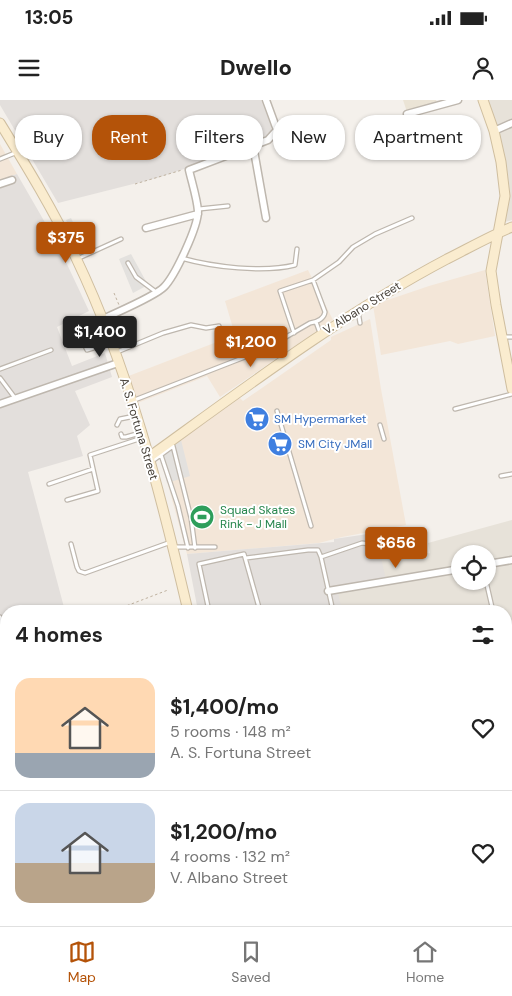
<!DOCTYPE html>
<meta charset="utf-8">
<style>
body{margin:0;font-family:"DM Sans",sans-serif;background:#f6f6f6;color:#222;height:100vh;display:flex;flex-direction:column;font-size:19px;white-space:nowrap}
*{box-sizing:border-box;margin:0}
p{font-size:16px;color:#767676}
.icon{flex:none;width:28px;height:28px;fill:none;stroke:currentColor;stroke-width:2;stroke-linecap:round;stroke-linejoin:round}
.map{position:relative;flex:1;overflow:hidden}
.drawer{position:absolute;left:0px;top:505px;width:512px;height:321px;display:flex;flex-direction:column;background:#fff;border-radius:20px 20px 0 0;box-shadow:0 1px 4px #0004}
.drawer>*{flex:none}
.banner{position:absolute;left:15px;top:15px;width:482px;height:45px;display:flex;gap:10px}
.controls{position:absolute;left:451px;top:445px;display:grid;gap:10px}
.controls a{display:grid;place-items:center;width:45px;height:45px;border-radius:50%;background:#fff;box-shadow:0 1px 4px #0004;font-size:25px}
.price{position:absolute;translate:-50% -42px;padding:0 11px;border-radius:5px;background:#b45309;color:#fff;font-size:16px;line-height:32px;filter:drop-shadow(0 1px 2px #0008)}
.price::after{content:'';position:absolute;left:50%;top:30px;width:15px;height:11px;margin-left:-8px;background:inherit;clip-path:polygon(0 0,100% 0,50% 100%)}
.price.active{background:#222;color:#fff}
ul{padding:0;list-style:none}
li{display:flex;align-items:center;gap:15px;height:125px;padding:0 15px}
li+li{border-top:1px solid #e0e0e0}
li span{display:grid;place-items:center;flex:none;width:140px;height:100px;border-radius:15px;color:#555}
li>.icon{margin-inline-start:auto}
span .icon{width:60px;height:60px;fill:#fffc;stroke-width:1}
li b{font-size:21px}
h2{display:flex;justify-content:space-between;align-items:center;height:60px;padding:0 15px;font-size:21px}
.pill{padding:0 18px;border-radius:20px;background:#fff;box-shadow:0 1px 4px #0004;font-size:18px;line-height:45px}
.pill.active{background:#b45309;color:#fff}
.status{display:flex;justify-content:space-between;align-items:center;height:35px;padding:0 25px;background:#fff;direction:ltr}
.status svg{height:14px;fill:currentColor}
header{display:flex;justify-content:space-between;align-items:center;height:65px;padding:0 15px;background:#fff;font-size:22px;font-weight:800}
.tab-bar{display:flex;justify-content:space-around;align-items:center;height:70px;border-top:1px solid #e0e0e0;background:#fff;font-size:14px;color:#767676}
.tab-bar a{display:grid;justify-items:center;gap:2px}
.tab-bar .active{color:#b45309}
.map>svg:first-child{display:block}
.residential{fill:#e7e2d9;fill-rule:evenodd}
.commercial{fill:#f3e6d8}
.industrial{fill:#e3dfdc}
.education{fill:#ebe4d6}
.green{fill:#d3e4b8}
.parking{fill:#e3e1de}
.lines{fill:none;stroke-linecap:round;stroke-linejoin:round}
.lane-casing{stroke:#beb7ae;stroke-width:5.5}
.street-casing{stroke:#beb7ae;stroke-width:9}
.secondary-casing{stroke:#cfbe9f;stroke-width:11}
.primary-casing{stroke:#d9b374;stroke-width:12}
.path{stroke:#bfb2a0;stroke-width:1;stroke-dasharray:2.5 2.5;stroke-linecap:butt}
.lane{stroke:#fff;stroke-width:3}
.street{stroke:#fff;stroke-width:6}
.secondary{stroke:#faeccf;stroke-width:9}
.primary{stroke:#f5d7a3;stroke-width:10}
.labels{text-anchor:middle;dominant-baseline:central;stroke-width:4;stroke-linejoin:round;paint-order:stroke}
.street-label{font-size:12px;fill:#474139;stroke:#fff}
.shop-label{font-size:12px;fill:#366cbe;stroke:#fff;text-anchor:start}
.leisure-label{font-size:12px;fill:#27864d;stroke:#fff;text-anchor:start}
</style>
<div class="status"><b>13:05</b><svg viewBox="0 0 49 12"><path d="M0 12V9h3v3zM5 12V6h3v6zM10 12V3h3v9zM15 12V0h3v12zM26 1h20v11H26zM47 4h2v5h-2z"/></svg></div>
<header><svg class="icon" aria-label="menu" viewBox="0 0 24 24"><path d="M4 6h16M4 12h16M4 18h16"/></svg>Dwello<svg class="icon" aria-label="person" viewBox="0 0 24 24"><circle cx="12" cy="8" r="4"/><path d="M4 21q1-7 8-7t8 7"/></svg></header>
<div class="map">
<svg width="512" height="826" viewBox="0 0 512 826">
<rect width="100%" height="100%" fill="#f4f0eb"/>
<!-- residential -->
<path class="residential" d="M484,0H512V120L505,122L507,94Z
M512,420V683L506,666V511H342L336,488L380,453L405,459L430,453L428,443ZM460,454H488V481H460Z"/>
<!-- commercial -->
<path class="commercial" d="M0,44L17,74L0,80Z
M308,170L333,220L220,297L207,276L135,304L126,277L235,235L225,201Z
M485,170L495,236L458,244L450,241L381,255L373,205L429,186Z
M370,219L381,289L406,425L342,437L319,443L187,454L159,352L238,296L243,301L331,240V237Z"/>
<!-- industrial -->
<path class="industrial" d="M0,0H261L271,26V32L268,35L184,69L157,78L58,103L0,5Z
M17,74L58,145L89,211L57,227L72,266L105,253L112,277L75,291L90,325L77,336L83,356L28,372L65,511H6V618L3,619L0,606V80Z
M395,430L405,459L380,453L386,480L337,488L342,511H198L187,454L334,442V439Z"/>
<!-- education -->
<path class="education" d="M403,0H436L437,3L407,12Z"/>
<!-- green -->
<path class="green" d="M512,814V826H469L490,820H506V816Z"/>
<!-- parking -->
<path class="parking" d="M71,118L79,135L74,137L66,120Z
M131,154L148,185L133,193L119,159Z
M180,336L190,376L167,383L159,352Z"/>
<g class="lines">
<defs>
<path id="lane" d="M0,59L15,53
M199,109L228,106
M181,158C213,167 263,173 295,165L297,149
M77,159L121,139
M128,163L136,177L156,192
M358,211L360,223
M316,222L320,233
M294,233L280,191L313,180L339,162L353,147L375,134L412,118
M81,235L80,232L103,225
M504,237H512
M85,246L87,250L110,243
M117,252L163,233L191,225L206,228L219,226
M0,269L51,250
M0,278L15,298
M132,301L250,255L274,244L310,223C316,222 324,219 325,212L313,180
M455,309L512,294
M277,311L311,426
M117,325L120,319L135,316
M380,325L384,339
M121,334L122,337H126L140,333
M161,355L178,406L188,448
M151,362L173,346L191,418L195,448
M501,376L512,374
M49,384L93,369
M67,400L98,391L90,355L142,338
M71,444L77,467L79,471L85,473L171,442
M174,447H215
M321,457L362,443L394,447
M246,458L308,450H318L321,457L333,511
M486,481L492,507
M209,511L199,464L244,454L260,511
M0,517L6,541
M0,642L6,650
M0,751L6,764
M34,820L37,826
M253,820L254,826
M307,820L308,826
M257,826L299,820"/>
<path id="street" d="M407,14L458,0
M494,31L512,23
M253,45L266,118
M0,84L12,80
M146,128L198,114
M103,219C117,212 154,197 164,187C175,176 198,127 198,111C197,98 192,83 189,70L268,40L277,30L266,0
M0,304L118,263
M488,464L512,460
M328,491L460,469
M506,547L512,546
M506,600L512,597
M506,663L509,675"/>
<path id="secondary" d="M483,0L494,31L501,62L505,96L491,171L496,205L512,289
M0,23C27,67 54,111 76,158C129,269 160,391 188,511
M149,357C246,287 341,215 447,159C469,148 490,136 512,127"/>
<path id="primary" d="M506,753L512,752
M506,771L512,770
M101,826L131,820
M198,826L235,820"/>
</defs>
<!-- lane casing -->
<use href="#lane" class="lane-casing"/>
<!-- street casing -->
<use href="#street" class="street-casing"/>
<!-- secondary casing -->
<use href="#secondary" class="secondary-casing"/>
<!-- primary casing -->
<use href="#primary" class="primary-casing"/>
<!-- path -->
<path class="path" d="M283,26L293,25V29L334,24
M135,84L182,70
M114,193L119,205
M113,511L168,490
M0,548L6,546"/>
<!-- lane -->
<use href="#lane" class="lane"/>
<!-- street -->
<use href="#street" class="street"/>
<!-- secondary -->
<use href="#secondary" class="secondary"/>
<!-- primary -->
<use href="#primary" class="primary"/>
</g>
<!-- icons -->
<defs>
<symbol id="supermarket-disc" viewBox="-11 -11 22 22"><circle r="9.5" fill="#3f7fe0" stroke="#fff"/><path d="M-6-5.5h2.5l.6 2H6L4.5 2H-2.5L-4.4-4H-6ZM-1.5 3.2a1.3 1.3 0 1 0 .1 0ZM3 3.2a1.3 1.3 0 1 0 .1 0Z" fill="#fff"/></symbol>
<symbol id="stadium-disc" viewBox="-11 -11 22 22"><circle r="9.5" fill="#2e9e5b" stroke="#fff"/><path d="M0-5a6.5 5 0 1 0 0 10a6.5 5 0 1 0 0-10ZM-3.5-1.8h7v3.6h-7Z" fill="#fff"/></symbol>
</defs>
<g fill-rule="evenodd">
<use href="#supermarket-disc" x="243" y="305" width="28" height="28"/>
<use href="#supermarket-disc" x="266" y="330" width="28" height="28"/>
<use href="#stadium-disc" x="188" y="403" width="28" height="28"/>
</g>
<g class="labels">
<!-- street labels -->
<g class="street-label">
<text transform="translate(362 208) rotate(-32)">V. Albano Street</text>
<text transform="translate(139 329) rotate(73)">A. S. Fortuna Street</text>
</g>
<!-- shop labels -->
<g class="shop-label">
<text x="274" y="319">SM Hypermarket</text>
<text x="298" y="344">SM City JMall</text>
</g>
<!-- leisure labels -->
<g class="leisure-label">
<text x="220" y="410">Squad Skates<tspan x="220" dy="14">Rink - J Mall</tspan></text>
</g>
</g>
</svg>
<div class="controls">
<a><svg class="icon" aria-label="locate" viewBox="0 0 24 24"><circle cx="12" cy="12" r="6"/><path d="M12 2v4M12 18v4M2 12h4M18 12h4"/></svg></a>
</div>
<b class="price" style="left:66px;top:164px">$375</b>
<b class="price active" style="left:100px;top:258px">$1,400</b>
<b class="price" style="left:251px;top:268px">$1,200</b>
<b class="price" style="left:396px;top:469px">$656</b>
<div class="banner">
<a class="pill">Buy</a>
<a class="pill active">Rent</a>
<a class="pill">Filters</a>
<a class="pill">New</a>
<a class="pill">Apartment</a>
</div>
<section class="drawer">
<h2>4 homes<svg class="icon" aria-label="filters" viewBox="0 0 24 24"><path d="M4 7h16M4 17h16"/><circle cx="9" cy="7" r="2"/><circle cx="15" cy="17" r="2"/></svg></h2>
<ul>
<li><span style="background:linear-gradient(#ffd9b3 75%,#9aa5b1 0)"><svg class="icon" aria-label="home" viewBox="0 0 24 24"><path d="M3 11l9-7 9 7M6 9v11h12V9"/></svg></span><div><b>$1,400/mo</b><p>5 rooms · 148 m²</p><p>A. S. Fortuna Street</p></div><svg class="icon" aria-label="heart" viewBox="0 0 24 24"><path d="M12 20l-8-8c-3-5 5-10 8-4 3-6 11-1 8 4z"/></svg></li>
<li><span style="background:linear-gradient(#c9d6e8 60%,#b9a48a 0)"><svg class="icon" aria-label="home" viewBox="0 0 24 24"><path d="M3 11l9-7 9 7M6 9v11h12V9"/></svg></span><div><b>$1,200/mo</b><p>4 rooms · 132 m²</p><p>V. Albano Street</p></div><svg class="icon" aria-label="heart" viewBox="0 0 24 24"><path d="M12 20l-8-8c-3-5 5-10 8-4 3-6 11-1 8 4z"/></svg></li>
</ul>
</section>
</div>
<nav class="tab-bar">
<a class="active"><svg class="icon" aria-label="map" viewBox="0 0 24 24"><path d="M3 6l6-2 6 2 6-2v14l-6 2-6-2-6 2zM9 4v14M15 6v14"/></svg>Map</a>
<a><svg class="icon" aria-label="saved" viewBox="0 0 24 24"><path d="M7 4h10v16l-5-4-5 4z"/></svg>Saved</a>
<a><svg class="icon" aria-label="home" viewBox="0 0 24 24"><path d="M3 11l9-7 9 7M6 9v11h12V9"/></svg>Home</a>
</nav>
